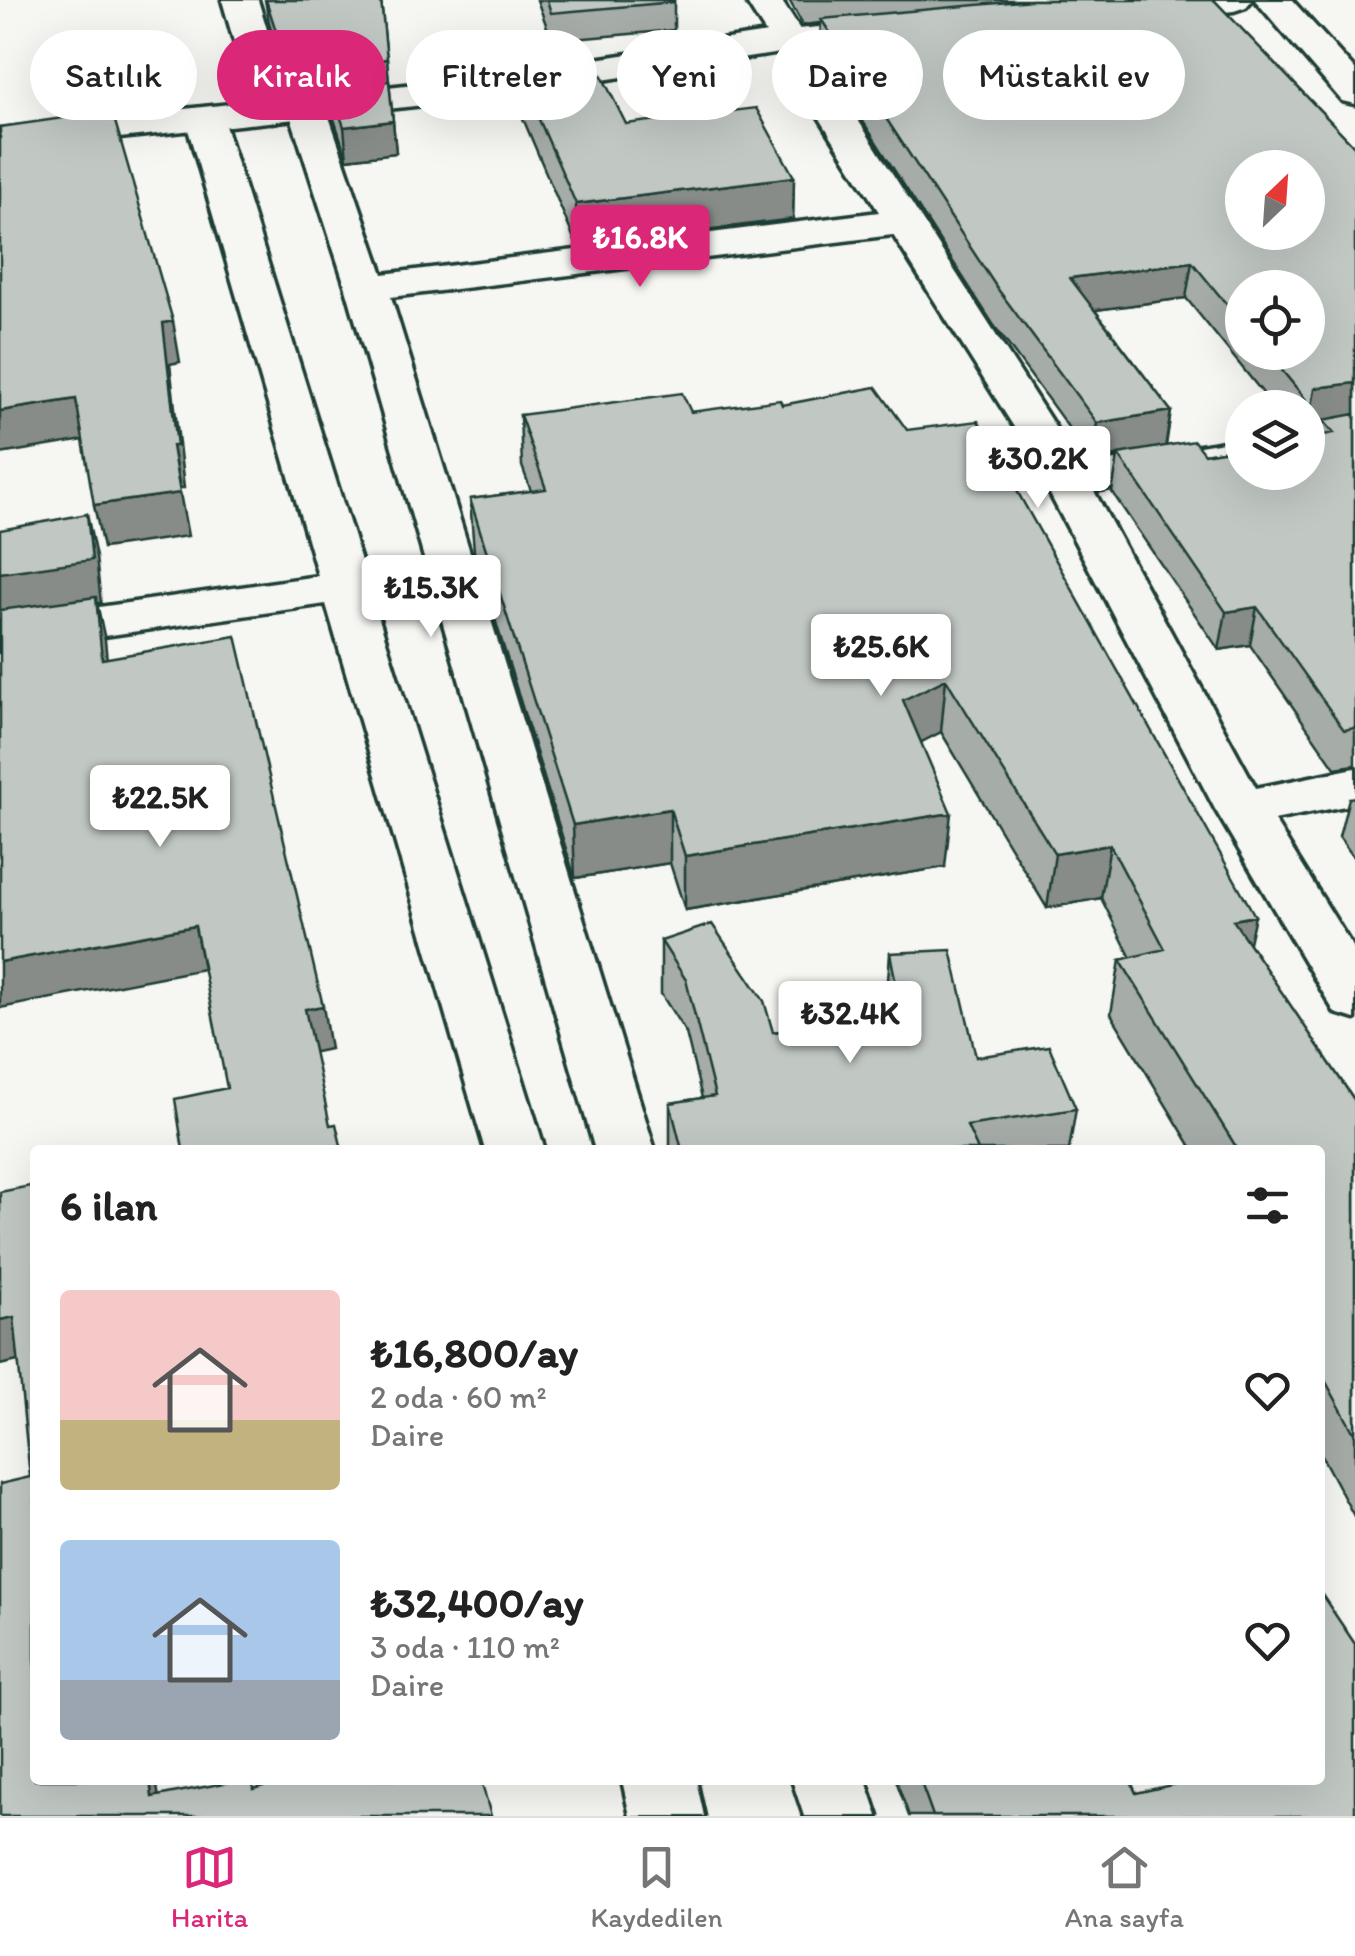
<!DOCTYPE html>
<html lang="tr">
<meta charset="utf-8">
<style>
body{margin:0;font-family:Itim,sans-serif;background:#f2f2f2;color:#222;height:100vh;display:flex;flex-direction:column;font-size:38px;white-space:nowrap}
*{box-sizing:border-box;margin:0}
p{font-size:32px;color:#767676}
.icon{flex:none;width:55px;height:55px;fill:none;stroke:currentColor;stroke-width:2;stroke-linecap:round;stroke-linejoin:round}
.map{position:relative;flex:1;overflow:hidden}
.drawer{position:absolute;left:30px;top:1145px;width:1295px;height:640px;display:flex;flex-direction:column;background:#fff;border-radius:10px;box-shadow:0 10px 40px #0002}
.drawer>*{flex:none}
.banner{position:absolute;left:30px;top:30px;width:1295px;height:90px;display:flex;gap:20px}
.needle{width:65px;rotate:25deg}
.buttons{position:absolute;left:1225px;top:150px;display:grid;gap:20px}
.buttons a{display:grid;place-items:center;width:100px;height:100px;border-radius:50%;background:#fff;box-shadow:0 10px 40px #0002;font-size:50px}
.price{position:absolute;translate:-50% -85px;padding:0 22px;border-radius:10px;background:#fff;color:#222;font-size:32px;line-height:65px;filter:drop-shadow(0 2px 5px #0008)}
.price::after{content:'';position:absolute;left:50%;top:60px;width:30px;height:22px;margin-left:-15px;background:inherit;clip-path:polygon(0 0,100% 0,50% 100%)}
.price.active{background:#db2777;color:#fff}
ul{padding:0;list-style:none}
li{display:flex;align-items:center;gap:30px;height:250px;padding:0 30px}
li span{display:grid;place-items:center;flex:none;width:280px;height:200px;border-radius:10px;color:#555}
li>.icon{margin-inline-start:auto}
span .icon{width:120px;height:120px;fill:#fffc;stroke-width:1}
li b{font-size:42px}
h2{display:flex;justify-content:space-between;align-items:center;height:120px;padding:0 30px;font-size:42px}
.tag{padding:0 35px;border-radius:45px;background:#fff;box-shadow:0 10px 40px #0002;font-size:35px;line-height:90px}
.tag.active{background:#db2777;color:#fff}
.tabs{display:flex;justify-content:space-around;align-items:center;height:140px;border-top:2px solid #e0e0e0;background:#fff;font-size:28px;color:#767676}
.tabs a{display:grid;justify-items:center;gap:5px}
.tabs .active{color:#db2777}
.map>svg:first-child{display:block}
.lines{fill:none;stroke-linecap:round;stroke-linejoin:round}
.street-casing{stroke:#1f3d34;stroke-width:7}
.secondary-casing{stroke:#1f3d34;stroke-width:7}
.street{fill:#f6f6f2;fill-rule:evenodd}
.secondary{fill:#f6f6f2;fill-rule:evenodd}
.wall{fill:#a6aca8;stroke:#1f3d34;stroke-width:2.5;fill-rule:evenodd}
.shaded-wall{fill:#878c88;stroke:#1f3d34;stroke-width:2.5}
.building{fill:#c1c8c3;stroke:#1f3d34;stroke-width:2.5;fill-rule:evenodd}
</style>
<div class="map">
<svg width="1355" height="1816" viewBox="0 0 1355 1816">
<rect width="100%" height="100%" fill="#f6f6f2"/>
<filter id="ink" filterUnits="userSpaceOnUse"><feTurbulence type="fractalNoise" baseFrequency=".01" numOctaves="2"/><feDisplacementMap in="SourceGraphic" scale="20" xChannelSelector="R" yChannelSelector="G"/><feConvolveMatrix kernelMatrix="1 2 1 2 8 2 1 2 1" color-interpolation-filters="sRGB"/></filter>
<g filter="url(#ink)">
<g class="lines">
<defs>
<path id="street" d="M222,0H258L290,105L294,100L307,97L320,100L326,108L383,274L879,212L745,0H781L1080,466L1242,439V465L1094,491L1256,788L1355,768V804L1274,820L1355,951V1019L1335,1013L1215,809L1019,435L893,235L391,297L655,1150H595L346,288L290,114L286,119L273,122L260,119L254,111Z
M1255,0H1292L1355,70V104L1342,101Z
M204,108L217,111L223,119L545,1150H485L326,604L0,651V621L318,576L185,119L191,111Z
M622,1780H696L704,1816H630Z
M792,1780H866L878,1816H804Z"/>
<path id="secondary" d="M1252,0L1246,7L1234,11L1140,20L1128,16L1122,9L1134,0Z
M895,20L908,23L913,31L908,39L787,52L470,100L0,151V129L470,78L787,30Z"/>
</defs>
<!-- street casing -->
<use href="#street" class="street-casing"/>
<!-- secondary casing -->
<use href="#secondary" class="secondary-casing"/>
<!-- street -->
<use href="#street" class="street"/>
<!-- secondary -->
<use href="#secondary" class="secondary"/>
</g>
<!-- wall -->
<path class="wall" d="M265,0H381L396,153L347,159L334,119L331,89L315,91L308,71L284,74L269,22Z
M537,0H674V30L552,41Z
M789,0H1214L1355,147V765L1335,768L1250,645L1219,650L1112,492L1118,456L1092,460L993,324L819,53L821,23L803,25ZM1242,288L1308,352H1242ZM1186,298L1275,408H1308V428V425L1323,423L1320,436L1204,454L1166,446L1171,411L1095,310Z
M521,62L626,124L794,177L793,219L577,246L519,109L517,69L521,68Z
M782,405L1249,944L1355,1101V1518L1320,1453V1150H1193L1111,1014L1120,960L1131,958L1101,898L1047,908L941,732L921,742L945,867L685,910L670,863L575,878L474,551L470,499L531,491L522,466L520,415L691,412Z
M1355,797V859L1339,837L1349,798Z
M661,941L773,1032L888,1017L886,1007L890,953L976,1057L1076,1109L1069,1150H670V1103L702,1098L686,1033L661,994Z
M896,1780H1130L1136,1793L1355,1816H909Z"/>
<!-- shaded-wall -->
<path class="shaded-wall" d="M305,48L308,71L284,74L282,50Z
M387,59L389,83L315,91L312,67Z
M393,121L396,153L347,159L344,127Z
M794,177L793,219L577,246L576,204Z
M1192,262L1186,298L1066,314L1070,278Z
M173,321L180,362L170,364L184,488H180L172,446L163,323Z
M1355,383V418L1323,420V423L1308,425L1315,388Z
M76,399L84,440L0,454V411Z
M1171,411L1165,448L1092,460L1097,423Z
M180,493L188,536L103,548L94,505Z
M87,514L96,557L101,603H97L105,640L111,702L0,617V573Z
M1257,607L1250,645L1219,650L1226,612Z
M946,679L941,732L898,754L903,700Z
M670,809V863L575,878L573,825Z
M951,813L945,867L685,910V856Z
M1110,845L1101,898L1047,908L1055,854Z
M1255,916L1243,969L1233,920Z
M195,926L203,969L0,1008V962Z
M323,1006L330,1049L311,1053L305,1009Z
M14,1317L27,1359L0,1365V1320Z
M150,1780H156L162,1816L152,1797Z"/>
<!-- building -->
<path class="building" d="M266,0H381L387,59L312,67L305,48L282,50Z
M547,0H674V2L551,13Z
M1032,0H1214L1355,147V383L1315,388L1312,407L1267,352H1308V288H1242V323L1192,262L1070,278L1171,411L1097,423L997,288L821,19ZM1242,168H1308V232H1242Z
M591,54L626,124L756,108L794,177L576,204L517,69L523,68L521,62Z
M389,81L393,121L344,127L330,87Z
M112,111L173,321L163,323L177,446H172L180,493L94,505L76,399L0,411V127Z
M876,387L907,430L978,421L1255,916L1233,920L1355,1101V1435L1320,1371V1150H1238L1120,960L1165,949L1110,845L1055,854L946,679L903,700L951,813L685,856L670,809L573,825L470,499L546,489L520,415L682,393L691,412L780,400L782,405Z
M1355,414V728L1344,730L1257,607L1226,612L1118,454L1194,441L1204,454L1242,448V472H1308V438L1334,433L1323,420Z
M87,514L92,560L0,573V530Z
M96,597L102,659L236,636L323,1006L305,1009L330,1125L336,1124L342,1150H183L175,1099L227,1088L195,926L0,962V610Z
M712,924L764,1001L773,1032L902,1015L890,953L951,950L976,1057L1049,1046L1076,1109L967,1126L978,1150H682L670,1103L715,1096L686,980L661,941Z
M35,1185V1780H150L152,1797L240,1780H252L253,1789L283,1780H481L491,1816H0V1484L30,1477L14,1317L0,1320V1192Z
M1320,1592L1355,1644V1816H933L920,1780H1130L1136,1793L1193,1780H1320Z"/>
</g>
</svg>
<div class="buttons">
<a><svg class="needle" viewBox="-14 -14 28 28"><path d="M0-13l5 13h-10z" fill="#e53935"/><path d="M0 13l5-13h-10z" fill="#767676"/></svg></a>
<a><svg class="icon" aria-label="locate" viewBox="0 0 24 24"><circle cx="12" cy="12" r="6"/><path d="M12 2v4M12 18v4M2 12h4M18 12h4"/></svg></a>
<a><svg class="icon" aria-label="layers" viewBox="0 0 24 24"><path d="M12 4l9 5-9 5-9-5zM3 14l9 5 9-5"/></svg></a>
</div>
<b class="price active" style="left:640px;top:290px">₺16.8K</b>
<b class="price" style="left:1038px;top:511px">₺30.2K</b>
<b class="price" style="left:431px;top:640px">₺15.3K</b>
<b class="price" style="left:881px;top:699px">₺25.6K</b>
<b class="price" style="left:160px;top:850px">₺22.5K</b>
<b class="price" style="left:850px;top:1066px">₺32.4K</b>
<div class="banner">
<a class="tag">Satılık</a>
<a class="tag active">Kiralık</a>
<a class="tag">Filtreler</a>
<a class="tag">Yeni</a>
<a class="tag">Daire</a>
<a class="tag">Müstakil ev</a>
</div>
<section class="drawer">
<h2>6 ilan<svg class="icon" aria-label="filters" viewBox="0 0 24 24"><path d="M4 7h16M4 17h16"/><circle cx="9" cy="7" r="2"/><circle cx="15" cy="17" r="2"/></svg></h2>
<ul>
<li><span style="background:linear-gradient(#f6c9c9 65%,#c2b280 0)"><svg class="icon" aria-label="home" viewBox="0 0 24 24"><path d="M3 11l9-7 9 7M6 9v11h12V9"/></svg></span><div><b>₺16,800/ay</b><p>2 oda · 60 m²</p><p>Daire</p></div><svg class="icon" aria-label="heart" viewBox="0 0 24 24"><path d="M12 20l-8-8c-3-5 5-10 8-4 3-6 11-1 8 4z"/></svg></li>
<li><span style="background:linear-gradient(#a9c7e8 70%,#9aa5b1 0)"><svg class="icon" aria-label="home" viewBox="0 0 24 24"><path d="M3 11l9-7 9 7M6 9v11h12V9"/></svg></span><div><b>₺32,400/ay</b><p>3 oda · 110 m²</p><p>Daire</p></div><svg class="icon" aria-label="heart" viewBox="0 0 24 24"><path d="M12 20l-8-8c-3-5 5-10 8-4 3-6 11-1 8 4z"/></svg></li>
</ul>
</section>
</div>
<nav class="tabs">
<a class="active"><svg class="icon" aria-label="map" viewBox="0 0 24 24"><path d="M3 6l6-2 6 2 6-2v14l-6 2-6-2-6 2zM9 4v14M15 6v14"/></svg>Harita</a>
<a><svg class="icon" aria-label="saved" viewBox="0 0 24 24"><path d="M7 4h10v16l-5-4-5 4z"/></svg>Kaydedilen</a>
<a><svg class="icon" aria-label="home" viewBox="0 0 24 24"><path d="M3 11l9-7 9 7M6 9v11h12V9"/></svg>Ana sayfa</a>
</nav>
